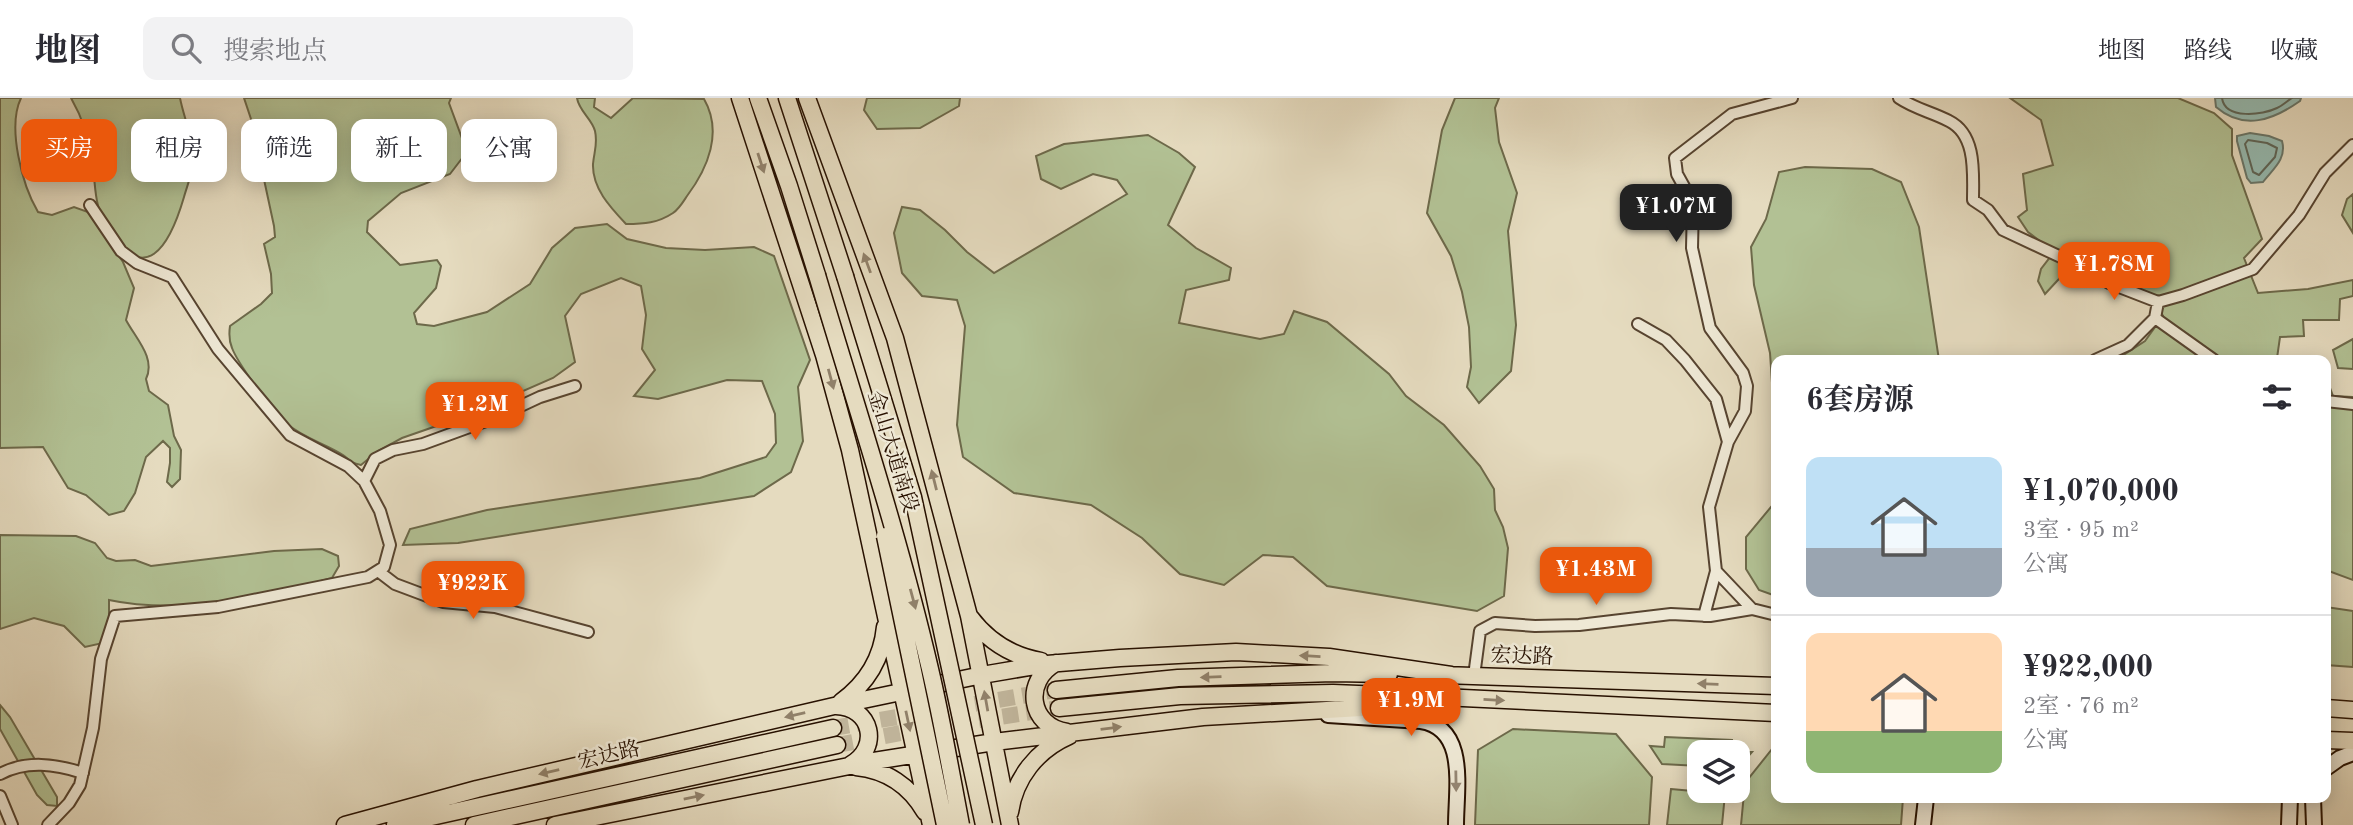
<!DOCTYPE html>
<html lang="zh">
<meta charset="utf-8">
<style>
body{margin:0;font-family:"Old Standard TT","Noto Serif SC",serif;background:#f2f2f3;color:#2b2b33;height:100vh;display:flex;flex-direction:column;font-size:26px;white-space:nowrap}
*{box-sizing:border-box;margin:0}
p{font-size:23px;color:#7c7c81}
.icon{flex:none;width:38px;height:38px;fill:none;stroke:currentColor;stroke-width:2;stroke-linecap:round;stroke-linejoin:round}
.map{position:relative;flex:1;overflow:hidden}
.details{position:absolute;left:1771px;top:257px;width:560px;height:448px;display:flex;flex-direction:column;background:#fff;border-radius:14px;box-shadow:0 4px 18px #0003}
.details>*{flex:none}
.top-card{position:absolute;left:21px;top:21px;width:665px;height:63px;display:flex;gap:14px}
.controls{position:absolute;left:1687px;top:642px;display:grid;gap:14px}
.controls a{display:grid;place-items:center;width:63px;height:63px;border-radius:14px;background:#fff;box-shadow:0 4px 18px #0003;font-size:35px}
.price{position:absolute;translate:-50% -60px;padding:0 16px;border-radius:14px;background:#ea580c;color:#fff;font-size:23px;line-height:46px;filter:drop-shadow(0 2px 4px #0008)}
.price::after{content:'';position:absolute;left:50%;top:42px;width:21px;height:16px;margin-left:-10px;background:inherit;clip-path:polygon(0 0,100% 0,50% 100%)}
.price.selected{background:#222;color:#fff}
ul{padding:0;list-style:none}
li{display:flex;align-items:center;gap:21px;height:175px;padding:0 35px}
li+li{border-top:2px solid #e1e1e2}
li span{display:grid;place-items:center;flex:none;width:196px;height:140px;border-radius:14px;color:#555}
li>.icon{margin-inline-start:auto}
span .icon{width:84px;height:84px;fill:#fffc;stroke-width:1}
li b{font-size:30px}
h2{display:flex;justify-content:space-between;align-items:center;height:84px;padding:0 35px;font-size:30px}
.pill{padding:0 24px;border-radius:14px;background:#fff;box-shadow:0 4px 18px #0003;font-size:24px;line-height:63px}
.pill.selected{background:#ea580c;color:#fff}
header{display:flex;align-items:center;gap:42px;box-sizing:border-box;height:98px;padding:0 35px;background:#fff;border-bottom:2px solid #e1e1e2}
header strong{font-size:33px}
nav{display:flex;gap:38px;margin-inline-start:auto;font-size:24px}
.search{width:490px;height:63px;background:#f2f2f3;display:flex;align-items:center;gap:18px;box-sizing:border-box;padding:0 24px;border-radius:14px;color:#7c7c81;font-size:26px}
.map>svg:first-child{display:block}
.green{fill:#b2c194;stroke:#6d694a;stroke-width:2}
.water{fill:#96bbb1;stroke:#6a776a;stroke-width:2}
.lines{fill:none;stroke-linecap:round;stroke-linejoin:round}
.shore{stroke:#5f6658;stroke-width:2}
.primary-tunnel{stroke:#bfb399;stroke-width:16;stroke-dasharray:16 8;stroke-linecap:butt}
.street-casing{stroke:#574430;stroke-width:14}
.secondary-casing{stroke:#281100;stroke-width:18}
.primary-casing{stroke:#281100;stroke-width:19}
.street{stroke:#eee8d5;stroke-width:10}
.secondary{stroke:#eee8d5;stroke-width:14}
.primary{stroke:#e5dbbf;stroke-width:16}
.primary-bridge-casing{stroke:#281100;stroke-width:19;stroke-linecap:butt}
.primary-bridge{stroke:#e5dbbf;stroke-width:16}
.oneway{fill:#908069}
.oneway2{fill:#958775}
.labels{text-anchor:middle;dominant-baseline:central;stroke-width:5;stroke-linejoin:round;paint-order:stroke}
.street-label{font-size:21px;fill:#281100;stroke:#eee8d5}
</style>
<header>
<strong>地图</strong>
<div class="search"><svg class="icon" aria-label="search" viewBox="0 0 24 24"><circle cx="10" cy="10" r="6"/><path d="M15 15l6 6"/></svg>搜索地点</div>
<nav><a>地图</a><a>路线</a><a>收藏</a></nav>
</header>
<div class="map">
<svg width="2353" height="727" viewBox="0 0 2353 727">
<rect width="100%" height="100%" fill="#e5dbbf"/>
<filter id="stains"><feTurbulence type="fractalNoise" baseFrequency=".00286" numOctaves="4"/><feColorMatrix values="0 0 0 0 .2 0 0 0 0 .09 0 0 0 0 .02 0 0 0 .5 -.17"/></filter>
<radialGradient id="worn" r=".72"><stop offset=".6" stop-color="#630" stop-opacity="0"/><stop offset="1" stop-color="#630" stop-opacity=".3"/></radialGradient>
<!-- green -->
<path class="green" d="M0,0H21C7,29 22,87 38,114L52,117L74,109L88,114L123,164L134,190L126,222C136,241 156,260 146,281L149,293L168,307L174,338L181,352L180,381L172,389L167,384L170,365V350L163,343L146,359L135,395L124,413L109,417L86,397L68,390L43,349L0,350Z
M71,0H180C184,21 194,41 193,63C193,74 187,88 184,99C170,147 145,192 106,128C95,109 95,88 93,66C90,44 82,19 71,0Z
M244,0H451L449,5L463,43V59L450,76L401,95L368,123L367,134L400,167L437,162L441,168L436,190L414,215L417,226L434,228L487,214L530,186L552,150L575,130L607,126L627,141L666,150L705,152L754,149L774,158L810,262L798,289L803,343L791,374L754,398L458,445L403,447L410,431L487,412L700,380L766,359L776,345L775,316L762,283L727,282L658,301L634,298L655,272L642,251L646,217L641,188L621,180L581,196L565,218L575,264L553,280L468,317L402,340L378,353L361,367C350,364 351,363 343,357C324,345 303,340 286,325C273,313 238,266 232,250C229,243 229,235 230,228L261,206L272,195L271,176L264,146L275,139L274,128L251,21Z
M577,0H595L594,9L611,20L633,0L704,1C723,34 708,70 687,98C683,104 679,111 673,115C658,125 644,126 626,126C610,109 592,90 593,66C594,54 598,46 595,33C592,21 579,13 577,0Z
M867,0H960L959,8L920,30L877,31L864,12Z
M1455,0H1499L1495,10L1499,44L1517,95L1508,133L1516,227L1511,273L1479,305L1467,289L1471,269L1469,229L1462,194L1451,158L1427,115L1442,32Z
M2010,0H2178L2214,15L2232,31V57L2262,141L2244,160L2258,195L2308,191L2353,182V198L2340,201L2339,222H2303L2304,238L2280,239L2277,260L2283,262H2116L2145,243L2163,218L2151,196L2070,169L2045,196L2038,183L2041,171L2054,154L2028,134L2018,119L2027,112L2023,76L2053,67L2041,22Z
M1148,37L1179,55L1195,69L1168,127L1196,150L1231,170L1229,182L1186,192L1179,225L1260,241L1284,236L1294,213L1327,224L1389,276L1406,298L1444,327L1480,368L1494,391L1495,412L1503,429L1508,450L1504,498L1477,513L1327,488L1293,459L1263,457L1224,487L1180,476L1142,440L1091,407L1014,395L963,359L957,327L965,228L957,202L922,198L902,175L894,135L902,109L920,112L945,132L967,154L994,175L1127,96L1117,82L1093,76L1061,91L1041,81L1036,58L1064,46Z
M1805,69L1872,71L1901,84L1919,129L1939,262H1776V321L1774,314L1770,255L1754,187L1751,149L1766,121L1779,74Z
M2353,96V135L2342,117L2347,101Z
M2353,241V271L2338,270L2333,252Z
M2326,279L2333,298L2353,299V482L2326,472Z
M1776,403V498L1759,492L1746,471V439Z
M0,437L76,438L95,445L107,460L116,463L135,462L151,468L274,453L322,451L338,458L339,468L332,480C301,488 269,499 238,503C196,508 150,511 109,502V525L103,545L85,549L64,528L34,520L0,531Z
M2326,509L2353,513V569L2326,567Z
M0,607L10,619L57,699V708L47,707L37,697L0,631Z
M1513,631L1616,636L1652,679L1649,727H1475L1478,652Z
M1665,639L1732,642V654H1752L1738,670V654H1699V668L1662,666L1650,648L1664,649Z
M1776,646V700H1903L1901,727H1741L1745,685Z
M1671,691L1725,696L1722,727H1667Z"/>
<!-- water -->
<path class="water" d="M2215,0H2301L2300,3C2273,22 2244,33 2216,9Z
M2250,35L2269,38L2282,43C2287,61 2273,71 2263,84L2251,85L2247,80L2237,43V38Z"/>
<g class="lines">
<!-- shore -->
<path class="shore" d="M2222,0C2225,22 2263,17 2277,10C2282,8 2287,3 2292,0
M2248,42L2267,45L2277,50L2275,59L2259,77L2253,74L2245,46Z"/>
<!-- primary-tunnel -->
<path class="primary-tunnel" d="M833,630L1056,592
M837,647L927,630L1059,610"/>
<defs>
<path id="street" d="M1899,0C1915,11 1932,14 1949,23C1977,37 1973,76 1973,102L1988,112L2003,132L2080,168L2109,185L2158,204L2183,197L2253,171L2299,117L2325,75L2353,47
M2155,220L2214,262
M1638,226L1666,242L1685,262L1716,301L1728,344L1709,409L1716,473L1704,518
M2095,262L2128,247L2155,220L2158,204
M2326,303L2353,306
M1728,344L1745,313L1747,288L1743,275L1710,230L1692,150L1693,105L1677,76L1675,60L1732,16L1792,0
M364,383L375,361L393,352L423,346L497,319L540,299L575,288
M378,473L395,486L443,504L495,509L588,534
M1716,473L1752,511
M1474,578L1480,533L1495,525L1535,528L1579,527L1671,516L1710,518L1752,511L1776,517
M0,676C27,662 55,666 83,675
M0,698L12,727
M48,727L69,705L80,687L93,630L101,561L115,518L218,509L368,479L384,469L390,447L380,413L364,383L348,368L290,337L218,251L172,179L137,165L121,153L90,107"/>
<path id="secondary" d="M1328,617L1421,623C1468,630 1456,691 1456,727
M2326,670L2340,660L2353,655
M2313,700L2314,727
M1923,727L1926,700
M2289,727L2290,700"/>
<path id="primary" d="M740,0L824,257L850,352L931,727
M758,0L789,88L817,177
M787,0L845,178
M807,0L895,240L969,518L1010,727
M970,519C988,543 1012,558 1041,563
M1056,565C1023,583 1029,628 1067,634
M1443,577L1776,588
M1056,592L1178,580L1333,575L1389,576
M1442,599L1776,615
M841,604C867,585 882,561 885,529
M836,608C872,609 881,650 850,667
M1059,610L1180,598L1333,595L1409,598
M2326,610L2353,612
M2326,642L2353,643
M856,669C886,672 910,688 925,714
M1010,714C1015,680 1037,652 1069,638
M345,727L477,691L834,608L982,577L1047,566L1120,560L1236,554L1329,559L1451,577
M395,727L833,630
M474,727L837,647
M555,727L874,663L994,644L1203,619L1379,609L1450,600"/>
</defs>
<!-- street casing -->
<use href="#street" class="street-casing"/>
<!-- secondary casing -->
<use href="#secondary" class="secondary-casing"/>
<!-- primary casing -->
<use href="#primary" class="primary-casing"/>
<!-- street -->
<use href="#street" class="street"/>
<!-- secondary -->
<use href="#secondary" class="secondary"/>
<!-- primary -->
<use href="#primary" class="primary"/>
<defs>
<path id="primary-bridge" d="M817,177C856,308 899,438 930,571C942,622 951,675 961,727
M845,178L913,399L984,727
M885,438L945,727"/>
</defs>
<!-- primary-bridge casing -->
<use href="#primary-bridge" class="primary-bridge-casing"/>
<!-- primary-bridge -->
<use href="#primary-bridge" class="primary-bridge"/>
</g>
<!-- one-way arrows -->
<defs><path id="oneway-solid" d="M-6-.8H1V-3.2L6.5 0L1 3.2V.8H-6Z" transform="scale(1.75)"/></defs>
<g class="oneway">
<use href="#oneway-solid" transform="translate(761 65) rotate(72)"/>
<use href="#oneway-solid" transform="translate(867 165) rotate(-110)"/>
<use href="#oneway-solid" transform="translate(831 281) rotate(75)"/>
<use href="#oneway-solid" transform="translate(934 382) rotate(-104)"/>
<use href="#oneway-solid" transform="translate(913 501) rotate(75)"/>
<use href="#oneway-solid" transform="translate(1310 558) rotate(-177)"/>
<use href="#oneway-solid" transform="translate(1211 579) rotate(178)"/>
<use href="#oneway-solid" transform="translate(1708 586) rotate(-178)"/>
<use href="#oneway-solid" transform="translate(1494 602) rotate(3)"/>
<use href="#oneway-solid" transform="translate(986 603) rotate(-100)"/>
<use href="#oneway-solid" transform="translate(795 617) rotate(167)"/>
<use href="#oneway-solid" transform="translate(908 623) rotate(78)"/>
<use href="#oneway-solid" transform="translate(1111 630) rotate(-7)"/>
<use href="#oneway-solid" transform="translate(549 674) rotate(167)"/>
<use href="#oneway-solid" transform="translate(694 699) rotate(-11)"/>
</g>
<use class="oneway2" href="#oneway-solid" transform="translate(1456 683) rotate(89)"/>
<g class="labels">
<!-- street labels -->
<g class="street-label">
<text transform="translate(892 354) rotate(73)">金山大道南段</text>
<text transform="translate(1522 559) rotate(2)">宏达路</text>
<text transform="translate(609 658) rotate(-13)">宏达路</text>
</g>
</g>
<rect width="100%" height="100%" filter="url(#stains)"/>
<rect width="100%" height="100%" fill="url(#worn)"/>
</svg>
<div class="controls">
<a><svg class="icon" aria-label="layers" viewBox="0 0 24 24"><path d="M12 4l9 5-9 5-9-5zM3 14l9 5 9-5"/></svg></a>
</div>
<b class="price selected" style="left:1676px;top:146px">¥1.07M</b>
<b class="price" style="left:2114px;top:204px">¥1.78M</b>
<b class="price" style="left:475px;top:344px">¥1.2M</b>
<b class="price" style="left:1596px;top:509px">¥1.43M</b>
<b class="price" style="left:473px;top:523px">¥922K</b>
<b class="price" style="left:1411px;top:640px">¥1.9M</b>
<div class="top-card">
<a class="pill selected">买房</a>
<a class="pill">租房</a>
<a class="pill">筛选</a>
<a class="pill">新上</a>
<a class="pill">公寓</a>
</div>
<section class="details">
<h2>6套房源<svg class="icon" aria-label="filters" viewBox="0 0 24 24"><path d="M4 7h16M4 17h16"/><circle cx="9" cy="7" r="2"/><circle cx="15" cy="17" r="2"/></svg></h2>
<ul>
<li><span style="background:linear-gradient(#bfe0f5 65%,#9aa5b1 0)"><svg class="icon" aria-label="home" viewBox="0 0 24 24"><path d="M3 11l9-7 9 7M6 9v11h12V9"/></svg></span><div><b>¥1,070,000</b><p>3室 · 95 m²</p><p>公寓</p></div></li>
<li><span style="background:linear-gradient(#ffd9b3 70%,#8fb573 0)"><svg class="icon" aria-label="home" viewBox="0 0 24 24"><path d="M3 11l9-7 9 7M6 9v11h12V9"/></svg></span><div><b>¥922,000</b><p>2室 · 76 m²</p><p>公寓</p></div></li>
</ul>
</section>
</div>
